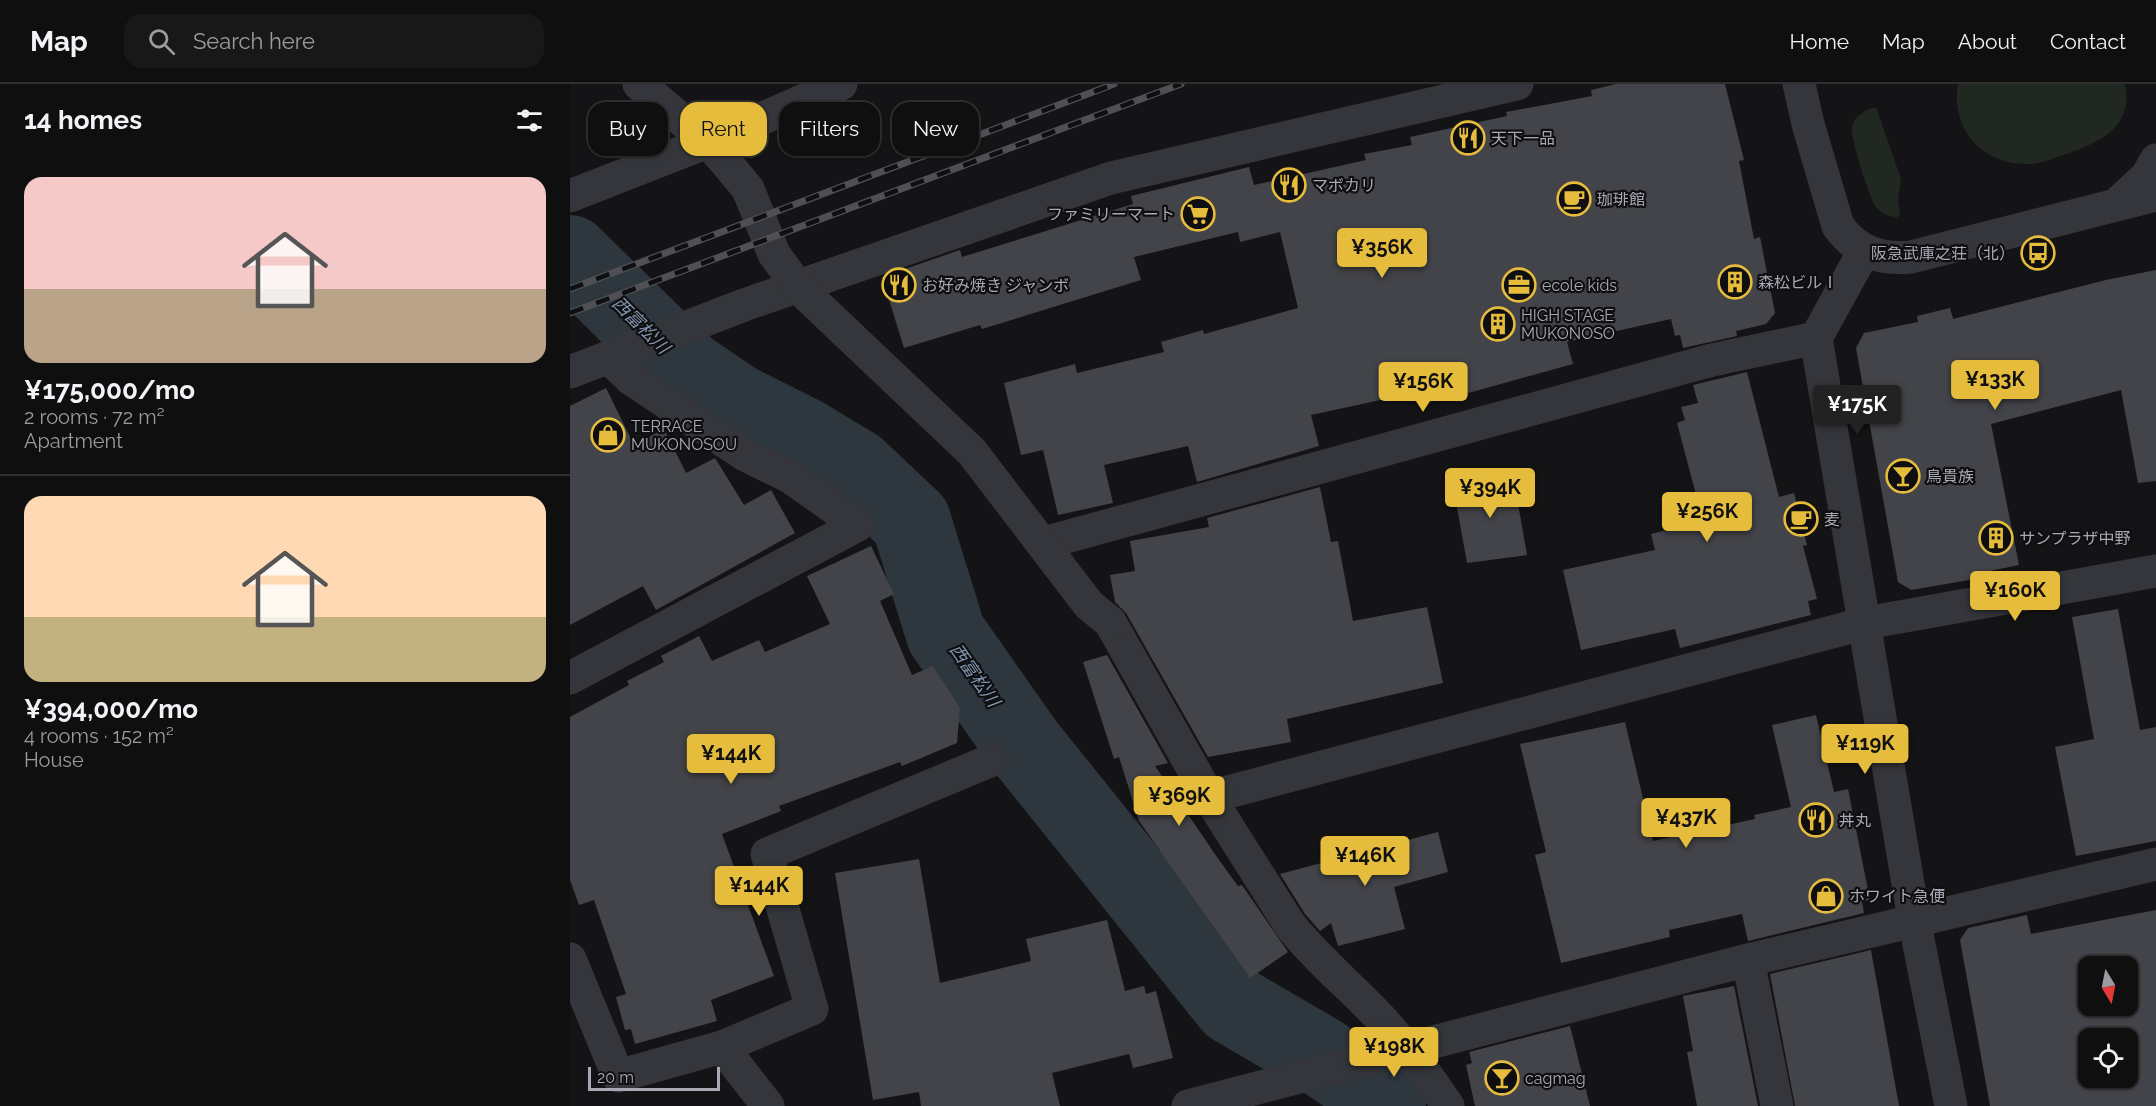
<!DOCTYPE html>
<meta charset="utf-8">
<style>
body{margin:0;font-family:Raleway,"Noto Sans JP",sans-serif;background:#181819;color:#f1f3f6;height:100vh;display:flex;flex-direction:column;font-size:22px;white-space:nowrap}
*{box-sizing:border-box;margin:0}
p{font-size:20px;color:#9b9c9f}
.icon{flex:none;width:33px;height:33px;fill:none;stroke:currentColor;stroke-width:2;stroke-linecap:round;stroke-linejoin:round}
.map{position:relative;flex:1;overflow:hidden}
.drawer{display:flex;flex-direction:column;background:#0f0f10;width:570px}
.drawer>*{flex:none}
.top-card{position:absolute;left:18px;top:18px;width:570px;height:54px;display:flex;gap:12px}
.needle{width:39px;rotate:170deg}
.fabs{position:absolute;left:1508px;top:872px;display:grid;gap:12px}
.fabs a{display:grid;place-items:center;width:60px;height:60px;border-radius:12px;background:#0f0f10;box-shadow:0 2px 4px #0004,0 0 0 2px #2f2f30;font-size:30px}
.scale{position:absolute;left:18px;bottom:15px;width:132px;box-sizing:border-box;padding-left:6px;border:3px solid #a7aab5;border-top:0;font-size:16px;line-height:21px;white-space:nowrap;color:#a7aab5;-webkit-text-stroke:4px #0f0f11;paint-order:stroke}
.price{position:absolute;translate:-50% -51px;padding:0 14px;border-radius:6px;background:#e6bc3c;color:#111;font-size:20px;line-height:39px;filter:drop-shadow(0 2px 3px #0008)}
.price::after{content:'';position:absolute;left:50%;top:36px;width:18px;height:14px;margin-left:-9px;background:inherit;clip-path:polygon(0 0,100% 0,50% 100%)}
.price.active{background:#222;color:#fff}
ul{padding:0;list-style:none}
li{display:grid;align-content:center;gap:12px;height:318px;padding:0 24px}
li+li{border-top:2px solid #2f2f30}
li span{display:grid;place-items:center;height:186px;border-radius:18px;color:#555}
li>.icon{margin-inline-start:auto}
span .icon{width:108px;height:108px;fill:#fffc;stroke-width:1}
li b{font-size:26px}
h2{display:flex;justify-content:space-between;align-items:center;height:72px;padding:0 24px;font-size:26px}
.pill{padding:0 21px;border-radius:18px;background:#0f0f10;box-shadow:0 2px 4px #0004,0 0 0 2px #2f2f30;font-size:21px;line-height:54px}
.pill.active{background:#e6bc3c;color:#111}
header{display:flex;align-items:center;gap:36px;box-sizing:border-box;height:84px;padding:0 30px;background:#0f0f10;border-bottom:2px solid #2f2f30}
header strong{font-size:28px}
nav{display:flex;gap:33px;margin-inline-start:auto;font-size:21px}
.search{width:420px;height:54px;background:#181819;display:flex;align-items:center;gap:15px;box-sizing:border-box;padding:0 21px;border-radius:18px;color:#9b9c9f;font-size:22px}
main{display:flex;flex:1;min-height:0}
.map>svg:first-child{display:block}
.green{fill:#212822}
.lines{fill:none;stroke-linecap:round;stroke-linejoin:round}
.river{stroke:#2e363e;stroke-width:80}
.building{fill:#434449;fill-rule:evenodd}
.minor{stroke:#35363b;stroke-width:33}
.tertiary{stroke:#35363b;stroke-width:33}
.rail-casing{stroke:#4f5055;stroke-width:7}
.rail{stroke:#0f0f11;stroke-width:4.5;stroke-dasharray:14;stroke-linecap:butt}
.labels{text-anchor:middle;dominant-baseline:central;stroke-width:4.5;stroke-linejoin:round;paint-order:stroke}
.poi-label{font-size:16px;fill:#a7aab5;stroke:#0f0f11;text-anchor:start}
.water-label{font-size:18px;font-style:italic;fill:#8094ae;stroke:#0f0f11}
</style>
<header>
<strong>Map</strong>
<div class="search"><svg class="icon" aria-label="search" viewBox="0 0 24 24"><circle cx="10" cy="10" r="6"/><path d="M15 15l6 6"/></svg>Search here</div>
<nav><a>Home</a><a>Map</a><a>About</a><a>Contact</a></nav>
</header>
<main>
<section class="drawer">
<h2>14 homes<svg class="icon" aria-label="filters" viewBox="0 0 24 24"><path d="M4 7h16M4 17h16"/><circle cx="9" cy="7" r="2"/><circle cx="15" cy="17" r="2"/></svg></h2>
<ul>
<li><span style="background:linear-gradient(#f6c9c9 60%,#b9a48a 0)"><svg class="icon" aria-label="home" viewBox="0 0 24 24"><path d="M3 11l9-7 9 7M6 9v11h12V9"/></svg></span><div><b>¥175,000/mo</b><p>2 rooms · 72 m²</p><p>Apartment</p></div></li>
<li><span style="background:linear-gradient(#ffd9b3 65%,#c2b280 0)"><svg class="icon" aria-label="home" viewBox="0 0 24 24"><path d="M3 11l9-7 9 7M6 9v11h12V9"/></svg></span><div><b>¥394,000/mo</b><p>4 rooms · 152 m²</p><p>House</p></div></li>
</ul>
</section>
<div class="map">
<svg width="1586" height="1022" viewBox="0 0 1586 1022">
<rect width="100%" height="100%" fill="#141416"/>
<!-- green -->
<path class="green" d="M1388,0H1555C1564,41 1532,58 1499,69C1486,73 1471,80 1459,80C1413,82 1380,45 1388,0Z
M1306,23L1331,95L1328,117L1330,130L1326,134C1318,131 1311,130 1306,123C1299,114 1280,52 1282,43C1285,31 1295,26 1306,23Z"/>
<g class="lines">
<!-- river -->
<path class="river" d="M0,171L117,286L167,320L233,353L286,385L341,437L376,550L454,661L663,921L749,971L805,1008L816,1022"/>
</g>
<!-- building -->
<path class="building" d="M1046,0H1155L1174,76L1169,77L1184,155L1190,153L1205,229L1196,240L1166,247L1167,252L1113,264L1110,251L1105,252L1101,235L997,258L1003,280L884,313L880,301L741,331L749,362L627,398L618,362L534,381L543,419L488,431L473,366L451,371L434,299L505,280L507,289L594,268L591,258L633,246L634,250L728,224L710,148L670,158L668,148L564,173L571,196L412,245L410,241L334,264L312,193L390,166L392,173L563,120L561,112L679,83L684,101L796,76L794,70L842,61L840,53L937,32L936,28L1022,12L1021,6Z
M1586,186V397L1568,399L1551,306L1421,340L1449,481L1410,489L1411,494L1341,506L1328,498L1286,264L1294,249L1348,238L1347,232L1380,224L1383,235L1536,196Z
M1177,288L1209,413L1224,409L1237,461L1233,462L1247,515L1238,517L1241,531L1110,564L1105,545L1011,566L993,486L1085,466L1081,450L1133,437L1107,339L1115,336L1111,323L1128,319L1123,301Z
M36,304L64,361L94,345L116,389L145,374L174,421L201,406L225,449L86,526L73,502L0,541V322Z
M943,391L957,471L897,479L883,401Z
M750,403L761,458L768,457L783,537L857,523L873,599L717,635L721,658L638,673L556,529L545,518L540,491L565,487L560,457L639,443L637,434Z
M301,462L324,510L310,517L342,591L363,582L390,624L387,659L332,682L330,678L209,722L211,727L152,750L204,892L141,916L147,937L65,960L61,945L55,946L46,913L56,910L24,816L9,821L0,796V633L59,601L57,597L94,578L91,572L129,552L142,577L189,556L195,568L260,540L237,492Z
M1548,525L1570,646L1586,643V757L1506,772L1485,663L1524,655L1502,533Z
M537,571L598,679L585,682L647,773L668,802L672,801L718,868L680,894L569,737L549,673L544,675L513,578Z
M1246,631L1264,708L1278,705L1300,816L1292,818L1294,829L1178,857L1172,830L1099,846L1100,853L991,879L965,771L976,768L950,660L1055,638L1083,757L1185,735L1184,731L1221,723L1202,641Z
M868,748L878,788L824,803L835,845L768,862L761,839L750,847L735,830L710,790Z
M349,775L370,899L461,877L456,855L537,836L555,907L574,902L576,910L586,907L603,974L563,984L559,970L482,989L490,1022H351L349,1008L303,1016L265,789Z
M1586,826V1022H1420L1390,856L1398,844L1457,831L1461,850ZM1518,882H1557V921H1518ZM1518,954H1557V993H1518Z
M1301,866L1329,1022H1225L1200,890Z
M1164,902L1188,1022H1127L1117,968L1123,967L1113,912Z
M1000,942L1020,1022H905L896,981L902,979L899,968Z"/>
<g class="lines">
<!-- minor -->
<path class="minor" d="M1229,0L1238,40L1268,142C1287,168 1310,176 1341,173L1586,111
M138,58L271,0
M1548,119L1577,92L1586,76
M1294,167L1246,254L1344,835L1381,1022
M0,288L174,221L541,94L947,0
M474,459L1142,276L1246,254
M540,538L639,713L720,841C748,877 783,904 813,937C837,964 858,992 878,1022
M0,594L288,441L220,393L175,371L61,295L38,273
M639,713L1296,539L1586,487
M0,875L48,992L152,963L242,925L197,770L422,676
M1178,876L1207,1022
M152,963L198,1022
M618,1022L1178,876L1586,780"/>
<!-- tertiary -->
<path class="tertiary" d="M69,0L138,58L153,75L178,105L204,170L228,203L402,368L519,521L540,538
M0,112L138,58"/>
<defs>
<path id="rail" d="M0,205L544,0
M0,229L611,0"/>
</defs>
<!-- rail casing -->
<use href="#rail" class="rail-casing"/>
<!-- rail -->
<use href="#rail" class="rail"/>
</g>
<!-- icons -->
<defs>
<symbol id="restaurant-ring" viewBox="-11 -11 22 22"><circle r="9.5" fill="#0f0f11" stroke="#e6bc3c" stroke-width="1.5"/><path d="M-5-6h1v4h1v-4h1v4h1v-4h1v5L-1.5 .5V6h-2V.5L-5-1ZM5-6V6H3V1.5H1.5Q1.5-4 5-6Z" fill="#e6bc3c"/></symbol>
<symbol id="cafe-ring" viewBox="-11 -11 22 22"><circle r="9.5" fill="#0f0f11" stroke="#e6bc3c" stroke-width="1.5"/><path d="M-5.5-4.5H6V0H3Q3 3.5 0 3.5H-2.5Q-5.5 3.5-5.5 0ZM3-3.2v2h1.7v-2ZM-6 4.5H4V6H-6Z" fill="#e6bc3c"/></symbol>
<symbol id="supermarket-ring" viewBox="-11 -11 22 22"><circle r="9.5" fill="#0f0f11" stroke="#e6bc3c" stroke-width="1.5"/><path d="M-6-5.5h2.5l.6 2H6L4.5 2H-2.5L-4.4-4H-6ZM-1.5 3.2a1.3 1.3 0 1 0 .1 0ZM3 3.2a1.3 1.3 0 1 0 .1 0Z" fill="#e6bc3c"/></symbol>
<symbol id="bus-ring" viewBox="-11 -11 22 22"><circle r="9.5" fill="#0f0f11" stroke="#e6bc3c" stroke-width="1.5"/><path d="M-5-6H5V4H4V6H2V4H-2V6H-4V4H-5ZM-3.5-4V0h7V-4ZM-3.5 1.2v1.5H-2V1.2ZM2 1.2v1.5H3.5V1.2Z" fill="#e6bc3c"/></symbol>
<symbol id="building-ring" viewBox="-11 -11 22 22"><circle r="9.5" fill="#0f0f11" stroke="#e6bc3c" stroke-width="1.5"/><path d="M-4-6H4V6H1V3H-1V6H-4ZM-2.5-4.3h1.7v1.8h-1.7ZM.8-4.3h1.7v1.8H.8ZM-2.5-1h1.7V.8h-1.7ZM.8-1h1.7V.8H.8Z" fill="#e6bc3c"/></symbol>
<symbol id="office-ring" viewBox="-11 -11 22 22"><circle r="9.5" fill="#0f0f11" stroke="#e6bc3c" stroke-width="1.5"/><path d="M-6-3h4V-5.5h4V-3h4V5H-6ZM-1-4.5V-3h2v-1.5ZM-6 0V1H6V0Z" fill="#e6bc3c"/></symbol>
<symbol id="shop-ring" viewBox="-11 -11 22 22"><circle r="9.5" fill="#0f0f11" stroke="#e6bc3c" stroke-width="1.5"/><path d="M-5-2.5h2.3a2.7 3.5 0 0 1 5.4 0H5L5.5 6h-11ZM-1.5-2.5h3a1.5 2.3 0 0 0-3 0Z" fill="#e6bc3c"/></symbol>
<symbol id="bar-ring" viewBox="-11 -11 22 22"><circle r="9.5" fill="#0f0f11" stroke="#e6bc3c" stroke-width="1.5"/><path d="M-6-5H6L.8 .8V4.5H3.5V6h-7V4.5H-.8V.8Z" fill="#e6bc3c"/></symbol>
</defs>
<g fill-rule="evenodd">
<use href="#restaurant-ring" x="879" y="35" width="38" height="38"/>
<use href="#restaurant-ring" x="700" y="82" width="38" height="38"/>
<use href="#cafe-ring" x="985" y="96" width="38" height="38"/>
<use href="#supermarket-ring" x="609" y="111" width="38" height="38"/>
<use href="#bus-ring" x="1449" y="150" width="38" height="38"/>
<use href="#building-ring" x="1146" y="179" width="38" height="38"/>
<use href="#restaurant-ring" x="310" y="182" width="38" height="38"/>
<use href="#office-ring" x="930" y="182" width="38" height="38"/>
<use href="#building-ring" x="909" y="221" width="38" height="38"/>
<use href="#shop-ring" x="19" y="332" width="38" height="38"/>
<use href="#bar-ring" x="1314" y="373" width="38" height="38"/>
<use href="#cafe-ring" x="1212" y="416" width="38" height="38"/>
<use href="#building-ring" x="1407" y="435" width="38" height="38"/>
<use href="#restaurant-ring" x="1227" y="717" width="38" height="38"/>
<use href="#shop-ring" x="1237" y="793" width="38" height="38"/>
<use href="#bar-ring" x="913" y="975" width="38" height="38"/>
</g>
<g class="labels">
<!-- poi labels -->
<g class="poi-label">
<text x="921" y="54">天下一品</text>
<text x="742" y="101">マボカリ</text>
<text x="1027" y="115">珈琲館</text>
<text x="605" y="130" text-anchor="end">ファミリーマート</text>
<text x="1445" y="169" text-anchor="end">阪急武庫之荘（北）</text>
<text x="1188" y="198">森松ビルⅠ</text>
<text x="352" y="201">お好み焼き ジャンボ</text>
<text x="972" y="201">ecole kids</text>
<text x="951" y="231">HIGH STAGE<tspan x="951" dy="18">MUKONOSO</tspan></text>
<text x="61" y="342">TERRACE<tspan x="61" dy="18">MUKONOSOU</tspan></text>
<text x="1356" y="392">鳥貴族</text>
<text x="1254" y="435">麦</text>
<text x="1449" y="454">サンプラザ中野</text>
<text x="1269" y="736">丼丸</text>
<text x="1279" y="812">ホワイト急便</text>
<text x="955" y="994">cagmag</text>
</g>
<!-- water labels -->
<g class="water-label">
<text transform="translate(71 241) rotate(45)">西富松川</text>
<text transform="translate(405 591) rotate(55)">西富松川</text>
</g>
</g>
</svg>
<div class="fabs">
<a><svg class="needle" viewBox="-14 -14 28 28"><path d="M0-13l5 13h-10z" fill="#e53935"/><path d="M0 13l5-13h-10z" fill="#9b9c9f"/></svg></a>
<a><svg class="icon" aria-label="locate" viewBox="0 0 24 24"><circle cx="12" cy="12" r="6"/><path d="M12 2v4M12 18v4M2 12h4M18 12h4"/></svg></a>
</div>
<div class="scale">20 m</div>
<b class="price" style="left:812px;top:195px">¥356K</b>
<b class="price" style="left:1425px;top:327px">¥133K</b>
<b class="price" style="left:853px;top:329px">¥156K</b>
<b class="price active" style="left:1287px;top:352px">¥175K</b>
<b class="price" style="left:920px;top:435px">¥394K</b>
<b class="price" style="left:1137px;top:459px">¥256K</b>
<b class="price" style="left:1445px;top:538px">¥160K</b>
<b class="price" style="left:1295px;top:691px">¥119K</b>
<b class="price" style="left:161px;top:701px">¥144K</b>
<b class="price" style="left:609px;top:743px">¥369K</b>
<b class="price" style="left:1116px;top:765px">¥437K</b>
<b class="price" style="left:795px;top:803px">¥146K</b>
<b class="price" style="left:189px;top:833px">¥144K</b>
<b class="price" style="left:824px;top:994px">¥198K</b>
<div class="top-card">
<a class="pill">Buy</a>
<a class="pill active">Rent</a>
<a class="pill">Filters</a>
<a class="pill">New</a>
</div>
</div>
</main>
